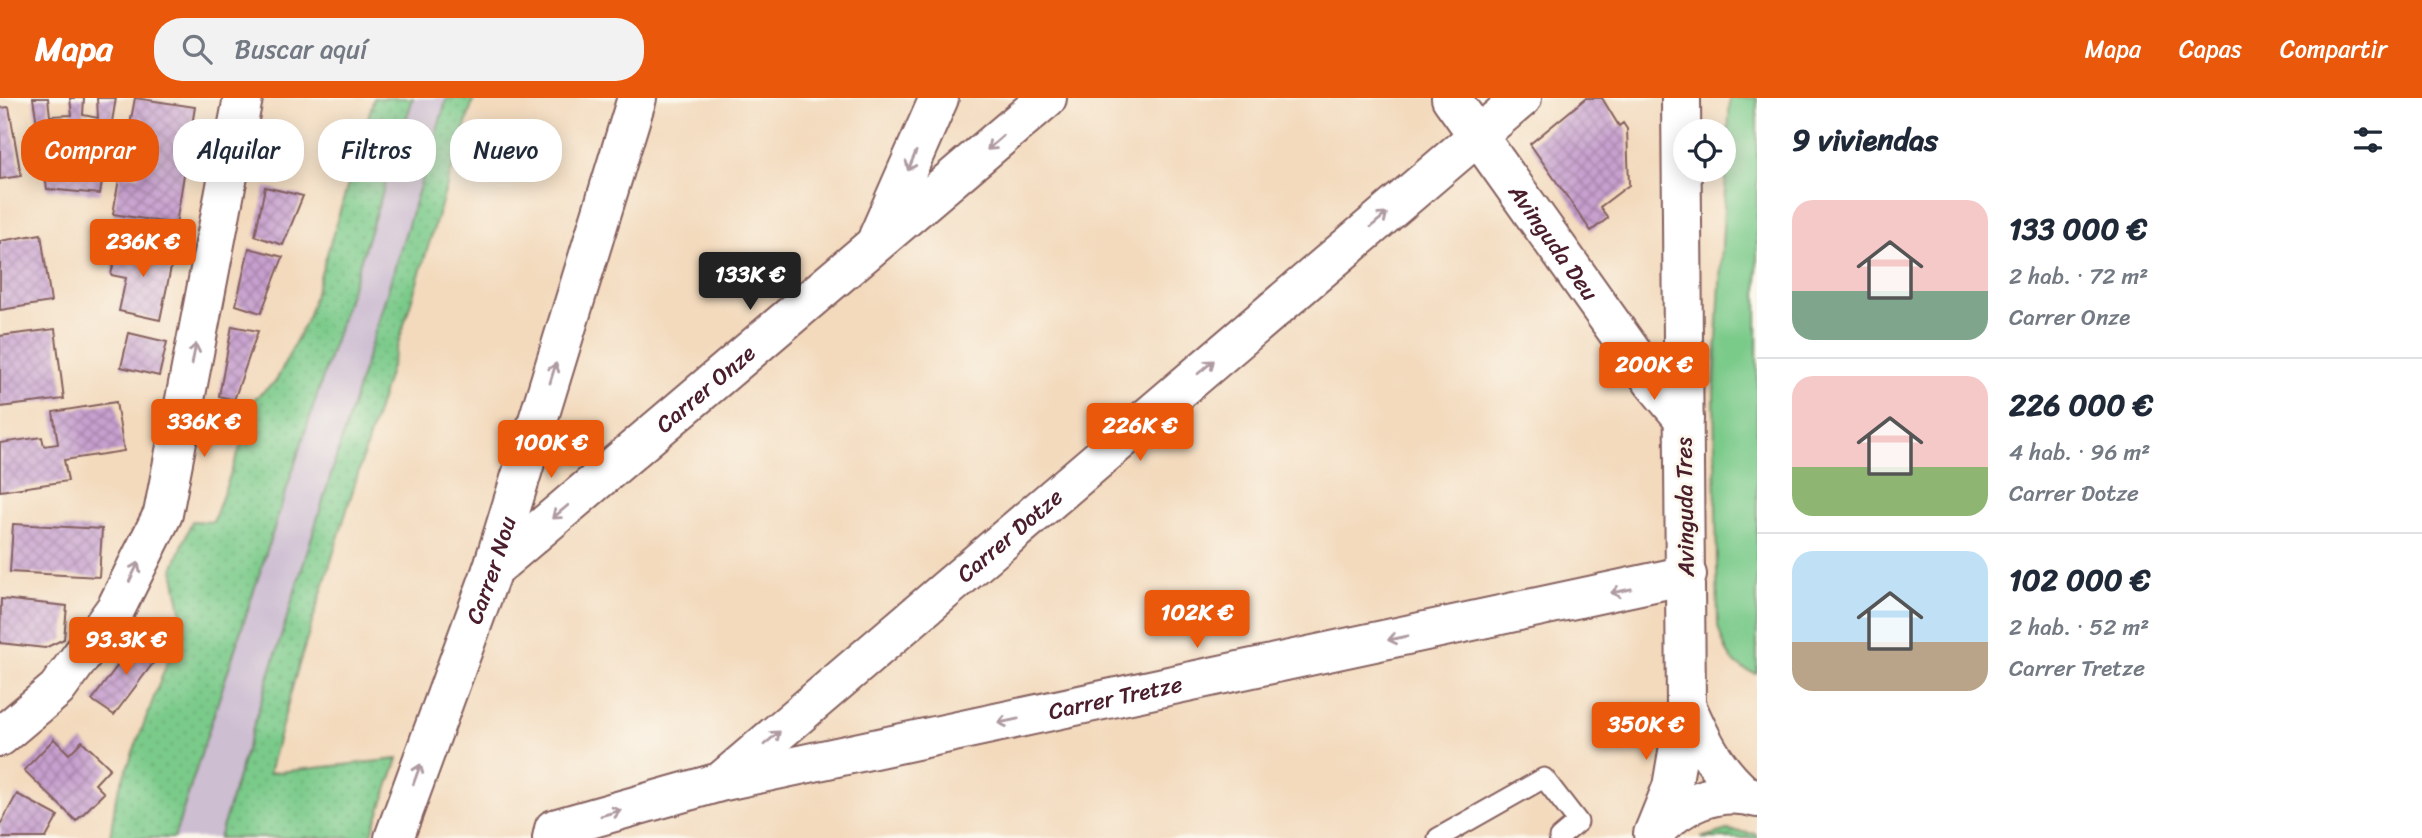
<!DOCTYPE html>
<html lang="es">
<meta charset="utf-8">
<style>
body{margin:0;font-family:Sriracha,sans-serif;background:#f2f2f3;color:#1f2937;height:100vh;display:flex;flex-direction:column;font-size:26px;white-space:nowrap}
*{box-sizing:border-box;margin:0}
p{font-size:23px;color:#747a83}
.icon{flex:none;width:38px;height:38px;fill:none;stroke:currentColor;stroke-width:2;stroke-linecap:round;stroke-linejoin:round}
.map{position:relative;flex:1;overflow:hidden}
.sheet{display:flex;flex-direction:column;background:#fff;width:665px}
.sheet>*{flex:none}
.guide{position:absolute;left:21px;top:21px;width:665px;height:63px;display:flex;gap:14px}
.buttons{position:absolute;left:1673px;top:21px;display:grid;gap:14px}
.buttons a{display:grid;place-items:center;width:63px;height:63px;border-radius:50%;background:#fff;box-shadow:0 4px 18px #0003;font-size:35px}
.price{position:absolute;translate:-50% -60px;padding:0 16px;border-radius:7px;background:#ea580c;color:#fff;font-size:23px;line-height:46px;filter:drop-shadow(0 2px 4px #0008)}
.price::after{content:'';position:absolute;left:50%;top:42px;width:21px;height:16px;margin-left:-10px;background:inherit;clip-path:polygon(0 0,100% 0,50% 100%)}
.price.current{background:#222;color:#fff}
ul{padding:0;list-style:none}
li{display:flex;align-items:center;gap:21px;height:175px;padding:0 35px}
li+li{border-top:2px solid #e0e1e3}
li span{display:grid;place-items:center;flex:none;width:196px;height:140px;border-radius:21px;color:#555}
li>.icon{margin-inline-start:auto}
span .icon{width:84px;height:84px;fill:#fffc;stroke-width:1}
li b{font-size:30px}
h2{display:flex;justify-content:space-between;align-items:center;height:84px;padding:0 35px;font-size:30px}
.pill{padding:0 24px;border-radius:28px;background:#fff;box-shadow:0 4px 18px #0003;font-size:24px;line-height:63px}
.pill.current{background:#ea580c;color:#fff}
header{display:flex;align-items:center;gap:42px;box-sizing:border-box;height:98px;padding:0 35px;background:#ea580c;color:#fff}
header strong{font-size:33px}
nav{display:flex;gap:38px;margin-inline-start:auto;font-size:24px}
.search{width:490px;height:63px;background:#f2f2f3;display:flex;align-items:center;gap:18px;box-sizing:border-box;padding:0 24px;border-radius:28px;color:#747a83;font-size:26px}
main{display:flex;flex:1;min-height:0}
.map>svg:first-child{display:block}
.railway{fill:#cdbed2}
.grass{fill:url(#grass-dots);stroke:#62745a;stroke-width:2}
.park{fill:#7aca8a;stroke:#62745a;stroke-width:2}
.garden{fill:url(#garden-furrows);stroke:#62745a;stroke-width:2}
.building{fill:url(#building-cross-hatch)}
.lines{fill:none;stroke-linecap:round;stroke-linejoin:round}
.service-casing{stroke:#85605e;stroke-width:23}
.minor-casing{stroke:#85605e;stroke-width:42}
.secondary-casing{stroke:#85605e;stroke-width:42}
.service{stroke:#fff;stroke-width:19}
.minor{stroke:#fff;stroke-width:38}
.secondary{stroke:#fff;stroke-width:38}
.oneway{stroke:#ae9aa0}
.labels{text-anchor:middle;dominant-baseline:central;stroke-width:6;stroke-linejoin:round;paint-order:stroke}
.street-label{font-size:23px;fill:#4a1f2b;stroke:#fbf7ec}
</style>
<header>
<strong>Mapa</strong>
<div class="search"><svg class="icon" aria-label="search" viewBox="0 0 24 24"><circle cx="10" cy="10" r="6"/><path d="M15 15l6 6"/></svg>Buscar aquí</div>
<nav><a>Mapa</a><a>Capas</a><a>Compartir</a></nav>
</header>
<main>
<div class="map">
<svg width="1757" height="740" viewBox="0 0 1757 740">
<defs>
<pattern id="grass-dots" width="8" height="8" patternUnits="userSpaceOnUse" patternTransform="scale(1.75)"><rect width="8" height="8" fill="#7aca8a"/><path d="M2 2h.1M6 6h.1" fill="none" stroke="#6bad77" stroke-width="1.8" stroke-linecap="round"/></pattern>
<pattern id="garden-furrows" width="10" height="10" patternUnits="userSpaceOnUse" patternTransform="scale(1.75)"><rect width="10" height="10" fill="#7aca8a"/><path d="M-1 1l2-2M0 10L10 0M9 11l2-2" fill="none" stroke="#6bad77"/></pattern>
<pattern id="building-cross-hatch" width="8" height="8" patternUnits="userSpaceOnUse" patternTransform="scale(1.75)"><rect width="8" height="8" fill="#c7a0cf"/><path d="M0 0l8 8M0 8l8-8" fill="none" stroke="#a482a8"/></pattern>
</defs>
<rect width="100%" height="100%" fill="#fbf7ec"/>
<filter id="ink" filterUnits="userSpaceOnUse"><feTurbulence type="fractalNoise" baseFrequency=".0143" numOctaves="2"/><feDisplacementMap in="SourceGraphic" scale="14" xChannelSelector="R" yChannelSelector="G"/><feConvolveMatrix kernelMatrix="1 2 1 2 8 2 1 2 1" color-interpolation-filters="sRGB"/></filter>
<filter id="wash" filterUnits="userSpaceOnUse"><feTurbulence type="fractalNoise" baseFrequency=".00686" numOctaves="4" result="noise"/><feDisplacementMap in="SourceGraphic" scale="28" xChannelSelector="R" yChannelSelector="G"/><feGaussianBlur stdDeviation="1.57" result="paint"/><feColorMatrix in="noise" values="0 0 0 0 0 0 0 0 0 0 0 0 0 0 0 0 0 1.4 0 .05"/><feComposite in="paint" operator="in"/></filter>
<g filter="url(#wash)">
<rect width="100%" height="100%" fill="#f3dabd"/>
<!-- railway -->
<path class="railway" d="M413,0H447L219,740H174Z"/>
<!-- grass -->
<path class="grass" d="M374,0H413L174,740H110L116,699L183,523L173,471L192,423L213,424L242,344L214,334L276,283L308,219Z
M447,0H474L294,583L269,675L398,661L370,740H219Z"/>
<!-- park -->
<path class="park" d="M1730,0H1757V576C1731,570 1724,551 1718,528L1714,295Z"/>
<!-- garden -->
<path class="garden" d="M1727,732L1756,736L1757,740H1701Z"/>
<g id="blocks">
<!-- building -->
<path class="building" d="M33,0H48L50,18L72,17L70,0H84L83,17L98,20L97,0H116L100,96L47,91Z
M135,0L195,9L176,126L113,116L120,75L138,78L145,35L129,32Z
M1586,0H1602L1619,28L1623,25L1627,31L1629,87L1600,109L1608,120L1591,133L1530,46Z
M9,9L21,78L0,81V10Z
M265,89L303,98L283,147L255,138Z
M41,136L51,204L0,212V143Z
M118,143L174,155L160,222L119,213L126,180L111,177Z
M249,150L283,159L261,215L236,207Z
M232,228L258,233L234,302L219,298Z
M55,231L64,301L0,309V238Z
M129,235L167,244L159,278L121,269Z
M116,304L124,353L64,362L68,383L0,393V345L42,339L44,348L58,346L53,314Z
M13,426L102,431L99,479L10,474Z
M1,501L67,508L64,541L45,550L0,545Z
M138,540L160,556L114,617L92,602Z
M54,641L69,656L82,643L110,670L95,686L104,695L76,723L24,672Z
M17,696L58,718L46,740H0V727Z"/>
</g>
</g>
<g filter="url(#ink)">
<use href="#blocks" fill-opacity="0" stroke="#85605e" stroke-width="2"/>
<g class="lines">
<defs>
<path id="service" d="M1438,740L1544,680L1578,724L1559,740"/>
<g id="minor">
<path id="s1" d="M1451,0L1653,284L1684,321"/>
<path d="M878,139L939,0"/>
<path id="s2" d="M492,472L1047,0"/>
<path d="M0,639L57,591L116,510L163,416L243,0"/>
<path id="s3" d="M725,680L1522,0"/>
<path id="s4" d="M394,740L492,472L637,0"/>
<path id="s5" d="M552,740L554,731L720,684L1687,477"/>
</g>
<path id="secondary" d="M1686,607C1702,643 1715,671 1745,697
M1653,736L1672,689L1686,607L1681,0
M1653,736C1679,706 1717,689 1757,700"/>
</defs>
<!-- service casing -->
<use href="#service" class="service-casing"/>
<!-- minor casing -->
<use href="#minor" class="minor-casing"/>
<!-- secondary casing -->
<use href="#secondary" class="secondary-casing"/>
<!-- service -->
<use href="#service" class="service"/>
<!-- minor -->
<use href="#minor" class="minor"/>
<!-- secondary -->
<use href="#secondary" class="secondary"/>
</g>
<!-- one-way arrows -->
<defs><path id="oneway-shaft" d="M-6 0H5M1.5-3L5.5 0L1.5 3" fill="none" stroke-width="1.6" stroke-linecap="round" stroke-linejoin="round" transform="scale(1.75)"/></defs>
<g class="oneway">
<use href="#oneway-shaft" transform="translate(995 45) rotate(139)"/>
<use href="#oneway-shaft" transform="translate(912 63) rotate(113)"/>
<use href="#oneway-shaft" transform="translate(1379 122) rotate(-40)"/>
<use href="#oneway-shaft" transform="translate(194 256) rotate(-79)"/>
<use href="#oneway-shaft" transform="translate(1206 269) rotate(-40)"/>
<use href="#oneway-shaft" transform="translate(553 275) rotate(-73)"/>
<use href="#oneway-shaft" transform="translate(560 414) rotate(140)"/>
<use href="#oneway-shaft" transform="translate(134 474) rotate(-64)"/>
<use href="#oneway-shaft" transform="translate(1621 493) rotate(168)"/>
<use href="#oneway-shaft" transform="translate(1398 540) rotate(168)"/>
<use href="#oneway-shaft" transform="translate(1008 623) rotate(168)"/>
<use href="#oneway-shaft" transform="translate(772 640) rotate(-40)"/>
<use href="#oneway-shaft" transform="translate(417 676) rotate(-70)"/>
<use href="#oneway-shaft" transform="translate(611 715) rotate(-16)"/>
</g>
</g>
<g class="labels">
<!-- street labels -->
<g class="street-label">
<text stroke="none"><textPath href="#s1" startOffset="177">Avinguda Deu</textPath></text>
<text stroke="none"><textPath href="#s2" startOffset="280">Carrer Onze</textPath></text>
<text transform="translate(1685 409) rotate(-91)">Avinguda Tres</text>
<text stroke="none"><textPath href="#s3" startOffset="374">Carrer Dotze</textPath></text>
<text stroke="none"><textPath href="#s4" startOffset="285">Carrer Nou</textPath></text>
<text stroke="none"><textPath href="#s5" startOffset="586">Carrer Tretze</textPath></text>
</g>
</g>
</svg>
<div class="buttons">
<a><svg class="icon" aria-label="locate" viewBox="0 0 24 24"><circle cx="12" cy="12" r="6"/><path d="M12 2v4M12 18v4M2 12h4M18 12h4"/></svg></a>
</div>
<b class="price" style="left:143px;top:181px">236K €</b>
<b class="price current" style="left:750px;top:214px">133K €</b>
<b class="price" style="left:1654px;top:304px">200K €</b>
<b class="price" style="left:204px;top:361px">336K €</b>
<b class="price" style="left:1140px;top:365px">226K €</b>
<b class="price" style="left:551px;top:382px">100K €</b>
<b class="price" style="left:1197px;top:552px">102K €</b>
<b class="price" style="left:126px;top:579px">93.3K €</b>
<b class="price" style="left:1646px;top:664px">350K €</b>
<div class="guide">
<a class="pill current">Comprar</a>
<a class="pill">Alquilar</a>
<a class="pill">Filtros</a>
<a class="pill">Nuevo</a>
</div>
</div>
<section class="sheet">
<h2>9 viviendas<svg class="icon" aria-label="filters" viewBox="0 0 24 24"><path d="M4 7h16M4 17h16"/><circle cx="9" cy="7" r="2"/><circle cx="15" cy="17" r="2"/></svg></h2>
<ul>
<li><span style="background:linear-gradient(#f6c9c9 65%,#7fa58c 0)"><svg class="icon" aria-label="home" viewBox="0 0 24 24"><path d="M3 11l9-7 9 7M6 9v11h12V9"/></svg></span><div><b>133 000 €</b><p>2 hab. · 72 m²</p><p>Carrer Onze</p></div></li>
<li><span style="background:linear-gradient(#f6c9c9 65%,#8fb573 0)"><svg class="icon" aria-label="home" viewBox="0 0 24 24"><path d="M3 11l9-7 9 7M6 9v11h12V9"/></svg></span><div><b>226 000 €</b><p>4 hab. · 96 m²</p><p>Carrer Dotze</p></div></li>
<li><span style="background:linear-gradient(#bfe0f5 65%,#b9a48a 0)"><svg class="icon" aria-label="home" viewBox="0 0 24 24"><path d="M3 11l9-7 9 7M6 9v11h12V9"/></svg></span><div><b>102 000 €</b><p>2 hab. · 52 m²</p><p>Carrer Tretze</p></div></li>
</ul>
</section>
</main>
